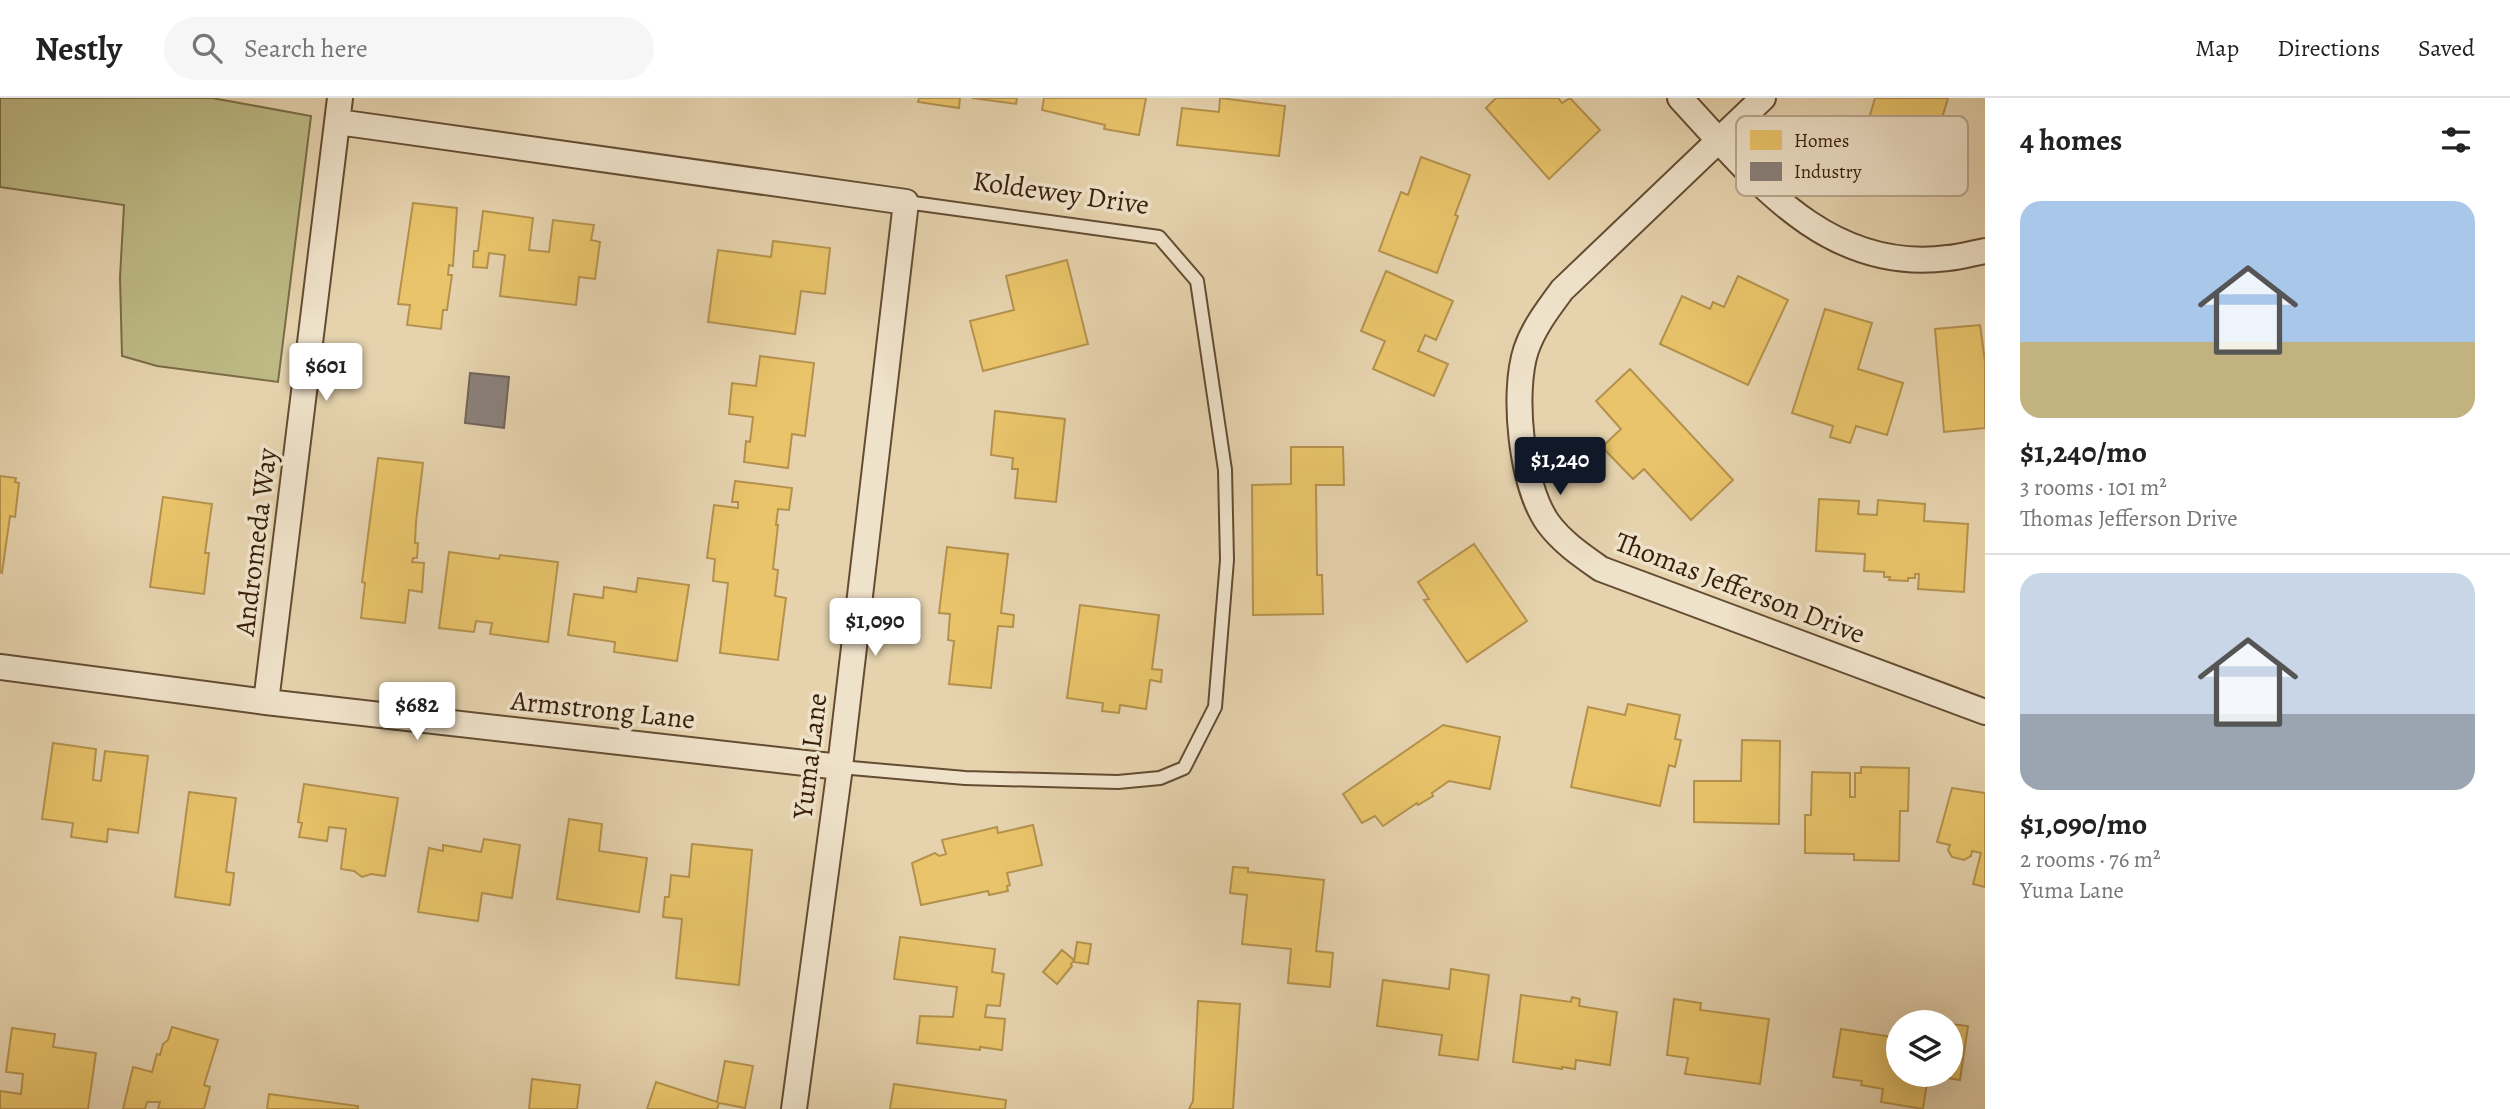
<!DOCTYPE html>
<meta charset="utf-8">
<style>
body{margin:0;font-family:Alegreya,serif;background:#f6f6f6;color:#222;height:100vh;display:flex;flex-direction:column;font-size:26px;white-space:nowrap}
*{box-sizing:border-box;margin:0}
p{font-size:23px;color:#767676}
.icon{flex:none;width:38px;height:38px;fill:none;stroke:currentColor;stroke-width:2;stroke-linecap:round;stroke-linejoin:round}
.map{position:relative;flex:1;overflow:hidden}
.panel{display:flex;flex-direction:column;background:#fff;width:525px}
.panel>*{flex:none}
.fabs{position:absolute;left:1886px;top:912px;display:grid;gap:14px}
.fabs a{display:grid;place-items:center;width:77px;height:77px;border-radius:50%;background:#fff;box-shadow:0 7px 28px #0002;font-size:35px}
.price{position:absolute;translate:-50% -60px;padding:0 16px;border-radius:7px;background:#fff;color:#222;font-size:23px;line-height:46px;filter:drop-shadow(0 2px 4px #0008)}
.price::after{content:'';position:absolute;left:50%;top:42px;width:21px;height:16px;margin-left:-10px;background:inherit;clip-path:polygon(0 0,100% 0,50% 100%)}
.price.current{background:#111827;color:#fff}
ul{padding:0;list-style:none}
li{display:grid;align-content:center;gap:14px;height:371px;padding:0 35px}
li+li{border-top:2px solid #e0e0e0}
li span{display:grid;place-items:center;height:217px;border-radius:21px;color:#555}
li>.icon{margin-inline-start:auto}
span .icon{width:126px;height:126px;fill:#fffc;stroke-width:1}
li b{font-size:30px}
h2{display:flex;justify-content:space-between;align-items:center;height:84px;padding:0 35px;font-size:30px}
header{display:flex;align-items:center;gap:42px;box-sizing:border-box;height:98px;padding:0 35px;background:#fff;border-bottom:2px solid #e0e0e0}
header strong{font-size:33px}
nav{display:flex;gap:38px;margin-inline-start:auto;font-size:24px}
.search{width:490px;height:63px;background:#f6f6f6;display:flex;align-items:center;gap:18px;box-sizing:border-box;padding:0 24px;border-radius:38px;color:#767676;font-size:26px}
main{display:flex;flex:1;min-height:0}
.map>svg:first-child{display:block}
.green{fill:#bdba85;stroke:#7a6c46;stroke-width:2}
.homes{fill:#e9c46a;stroke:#b4924d;stroke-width:2}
.industry{fill:#8a817c;stroke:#716459;stroke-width:2}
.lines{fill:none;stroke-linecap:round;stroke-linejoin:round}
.service-casing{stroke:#644c32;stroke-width:16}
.minor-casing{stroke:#644c32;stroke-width:28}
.service{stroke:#efe2ca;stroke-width:12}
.minor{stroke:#efe2ca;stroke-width:24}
.labels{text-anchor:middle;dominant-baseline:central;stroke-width:7;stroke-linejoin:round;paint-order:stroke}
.street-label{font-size:28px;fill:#381f08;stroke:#efe2ca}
.key{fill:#efe2ca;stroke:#b8a890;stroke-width:2}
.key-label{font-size:19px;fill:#381f08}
</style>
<header>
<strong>Nestly</strong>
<div class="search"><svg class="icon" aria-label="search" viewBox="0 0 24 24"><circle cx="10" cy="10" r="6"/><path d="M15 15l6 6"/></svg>Search here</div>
<nav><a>Map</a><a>Directions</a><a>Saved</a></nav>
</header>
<main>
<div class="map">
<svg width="1985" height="1011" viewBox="0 0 1985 1011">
<rect width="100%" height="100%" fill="#e6d3ae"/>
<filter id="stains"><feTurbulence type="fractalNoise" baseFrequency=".00286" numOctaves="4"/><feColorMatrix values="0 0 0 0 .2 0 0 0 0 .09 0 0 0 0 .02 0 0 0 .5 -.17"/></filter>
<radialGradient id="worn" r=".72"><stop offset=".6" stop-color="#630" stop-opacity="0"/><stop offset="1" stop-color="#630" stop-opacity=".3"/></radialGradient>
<!-- green -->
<path class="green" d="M0,0H212L311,18L278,284L157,268L122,258L120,179L124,107L0,89Z"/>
<!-- homes -->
<path class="homes" d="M919,0H960L959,10L918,4Z
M972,0H1017L1016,6Z
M1044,0H1146L1139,37L1104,31L1105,27L1042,12Z
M1220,0L1285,8L1279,58L1177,47L1182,10L1219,14Z
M1496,0H1558L1562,5L1570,0L1600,32L1549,81L1486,10Z
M1875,0H1948L1930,61L1924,59L1921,72L1917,71L1912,87L1863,74L1872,44L1863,41Z
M1421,59L1470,77L1455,117L1458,118L1437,175L1379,153L1401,94L1408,97Z
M413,105L457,110L453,168L449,167L448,177H452L447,212H443L441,231L407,227L410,207L398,206Z
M483,113L533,120L529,152L549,154L553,122L594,127L591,142L600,144L595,181L579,179L576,207L500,198L505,157L489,155L487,170L473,169L474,153H478Z
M773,143L830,150L825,196L801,193L795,236L708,224L718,152L771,159Z
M1067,162L1088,246L983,273L970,223L1014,212L1006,178Z
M1386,173L1453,203L1436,242L1425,237L1418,253L1448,266L1434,298L1373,271L1385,243L1361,233Z
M1738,178L1788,202L1748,287L1660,246L1682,198L1710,211L1713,204L1724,209Z
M1825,211L1872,225L1858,271L1903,285L1887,337L1856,328L1850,345L1830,339L1833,328L1792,315Z
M1980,227L1985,263V330L1944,334L1935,231Z
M760,258L814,265L805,338L792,336L788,370L744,364L746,343L750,344L753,319L729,316L732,285L756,288Z
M1630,271L1733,382L1691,422L1644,371L1633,381L1602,349L1621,331L1596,303Z
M995,313L1065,321L1056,404L1015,400L1018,371H1012L1013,360L991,357Z
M1291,349H1343L1344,387H1316L1317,477H1322L1323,516L1253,517L1252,387L1291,386Z
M378,360L423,365L416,424L415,445H418L417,460H413L412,464L424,465L422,494L409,492L405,525L361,520L365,485L362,484Z
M0,378L16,380L15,384L19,385L15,419L10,418L2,475L0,474Z
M735,383L792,390L789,412L778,411L776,427H778L773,471L778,472L775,498L786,500L778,562L720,555L728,485L713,483L715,461L707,460L714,407L738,410V404H732Z
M163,399L212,406L205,455H209L204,496L150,489Z
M1819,401L1859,403L1858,416L1877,417L1878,402L1925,406L1924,423L1968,426L1964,494L1918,491L1919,476H1915V480H1908V483L1889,482L1890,479H1884V474L1864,473L1865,456L1816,453Z
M1474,446L1527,523L1467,564L1424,502L1429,501L1418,484Z
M947,449L1008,456L1001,515L1014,517L1013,529L998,528L991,590L949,586L954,543L948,542L950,516L939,515Z
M449,454L499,461L500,457L558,464L548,544L490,536L492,525L476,523L474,534L439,530Z
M638,480L689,487L677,563L614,554L615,544L568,537L574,496L603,500L604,489L636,494Z
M1080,507L1159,517L1152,571L1162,572L1161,584L1150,582L1146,611L1120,607L1119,615L1102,613L1103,605L1067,600Z
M1628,606L1680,617L1675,641L1681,642L1675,669L1669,667L1660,708L1571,689L1588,609L1625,617Z
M1443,627L1500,639L1490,691L1449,683L1432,695L1433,698L1418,707L1417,705L1383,728L1375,718L1362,725L1343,696Z
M1742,642L1780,643L1779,726L1694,724V683H1741Z
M53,645L96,651L93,682L101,683L105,653L148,658L138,735L108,731L107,744L71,739L73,725L42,721Z
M1861,669L1909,670L1908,713H1900L1899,763L1854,762V756L1805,755V717H1811L1812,674L1850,675V699H1855V675H1861Z
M304,686L398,700L385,778L371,776L362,779L354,773L341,771L346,731L329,729L327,743L299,739L302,725L298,724Z
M1952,690L1985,695V789L1973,786L1981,755L1972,753L1971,758L1964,762L1952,759L1948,752L1950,747L1937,744Z
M189,694L236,700L226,774L234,775L230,807L175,799Z
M569,721L602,726L599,753L647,760L639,814L557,801Z
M1033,727L1042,767L1007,775L1010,787L1007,788L1008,793L989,797L988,793L921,807L912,765L935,755L939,758L946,756L942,742L997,729L998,735Z
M484,741L520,747L512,800L482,795L478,823L418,814L429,750L443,753V747L481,754Z
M692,746L752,752L739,887L676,880L682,821L663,819L665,799H669L671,777L689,779Z
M1233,769L1248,770V774L1324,782L1316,853L1333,855L1330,889L1288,885L1291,851L1242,846L1247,797L1230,795Z
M900,839L995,851L992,874L1004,876L1000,908L987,907L985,919L1005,921L1002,952L980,949V952L917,945L920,918L953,919L957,889L894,881Z
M1077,844L1091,846L1088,866L1074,864Z
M1062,852L1074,862L1071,866L1072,868L1057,886L1043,874Z
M1451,871L1489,877L1478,962L1439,957L1442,937L1377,928L1383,882L1449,891Z
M1521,897L1571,904L1572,899L1580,901L1579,908L1617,914L1610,967L1576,962L1575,971L1562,969V971L1513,964Z
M1674,901L1701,905L1700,912L1769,921L1760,986L1685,976L1688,960L1667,957Z
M1198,903L1240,906L1233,1011H1189L1193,1003Z
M1951,926L1968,928L1960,982L1928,977L1923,1011L1881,1004L1883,991L1861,987L1862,983L1833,979L1841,931L1899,940V976H1951Z
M172,929L218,942L204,987L210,989L204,1011H158L160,1004H147L145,1011H123L133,969L152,974L157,956L160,957L163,946L168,942Z
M12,930L55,936L53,949L96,955L88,1011H0V993L21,996L23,976L6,974Z
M725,963L753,968L745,1010L719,1005L717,1011H647L656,984L717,1004Z
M532,981L580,987L577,1011H529Z
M894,986L1006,1002L1005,1011H890Z
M269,996L358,1008V1011H267Z"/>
<!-- industry -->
<path class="industry" d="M470,275L509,279L504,330L465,325Z"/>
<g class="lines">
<defs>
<path id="service" d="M840,669L965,680L1118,684L1160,680L1184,670L1215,609L1227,462L1225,372L1197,183L1159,139L906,104"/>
<path id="minor" d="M1680,0C1754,80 1826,176 1948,160C1961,159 1973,155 1985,153
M1763,0L1562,192C1548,211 1534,229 1526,252C1512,295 1521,387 1548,425C1562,444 1581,457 1601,471L1985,614
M338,24L906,104L840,669L794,1011
M0,569L266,604L840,669
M266,604L340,0"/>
</defs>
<!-- service casing -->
<use href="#service" class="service-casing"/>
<!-- minor casing -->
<use href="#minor" class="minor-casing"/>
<!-- service -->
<use href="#service" class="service"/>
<!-- minor -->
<use href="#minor" class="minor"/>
</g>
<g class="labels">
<!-- street labels -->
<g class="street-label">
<text transform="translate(1061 95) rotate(8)">Koldewey Drive</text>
<text transform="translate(256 444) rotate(-83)">Andromeda Way</text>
<text transform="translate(1740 490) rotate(21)">Thomas Jefferson Drive</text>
<text transform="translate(603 612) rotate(6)">Armstrong Lane</text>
<text transform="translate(810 658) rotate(-83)">Yuma Lane</text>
</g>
</g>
<!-- legend -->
<rect x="1736" y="18" width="232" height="80" rx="10" class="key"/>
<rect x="1750" y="32" width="32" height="20" fill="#e9c46a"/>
<rect x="1750" y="64" width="32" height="19" fill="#8a817c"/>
<g class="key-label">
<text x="1794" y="49">Homes</text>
<text x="1794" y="80">Industry</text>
</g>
<rect width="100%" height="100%" filter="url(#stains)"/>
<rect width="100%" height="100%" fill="url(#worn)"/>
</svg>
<div class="fabs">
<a><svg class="icon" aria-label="layers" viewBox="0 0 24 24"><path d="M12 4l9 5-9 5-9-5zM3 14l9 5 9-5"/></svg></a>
</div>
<b class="price" style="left:326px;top:305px">$601</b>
<b class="price current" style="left:1560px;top:399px">$1,240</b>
<b class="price" style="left:875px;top:560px">$1,090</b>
<b class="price" style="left:417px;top:644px">$682</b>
</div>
<section class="panel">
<h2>4 homes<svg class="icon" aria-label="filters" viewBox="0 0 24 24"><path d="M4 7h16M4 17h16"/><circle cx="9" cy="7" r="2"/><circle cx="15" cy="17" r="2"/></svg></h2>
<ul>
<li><span style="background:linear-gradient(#a9c7e8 65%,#c2b280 0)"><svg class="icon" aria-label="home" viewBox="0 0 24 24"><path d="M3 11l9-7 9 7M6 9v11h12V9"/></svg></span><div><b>$1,240/mo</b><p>3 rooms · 101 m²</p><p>Thomas Jefferson Drive</p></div></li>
<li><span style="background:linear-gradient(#c9d6e8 65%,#9aa5b1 0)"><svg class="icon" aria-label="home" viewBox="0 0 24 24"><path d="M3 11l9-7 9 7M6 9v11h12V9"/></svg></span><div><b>$1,090/mo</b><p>2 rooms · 76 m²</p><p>Yuma Lane</p></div></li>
</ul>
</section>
</main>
